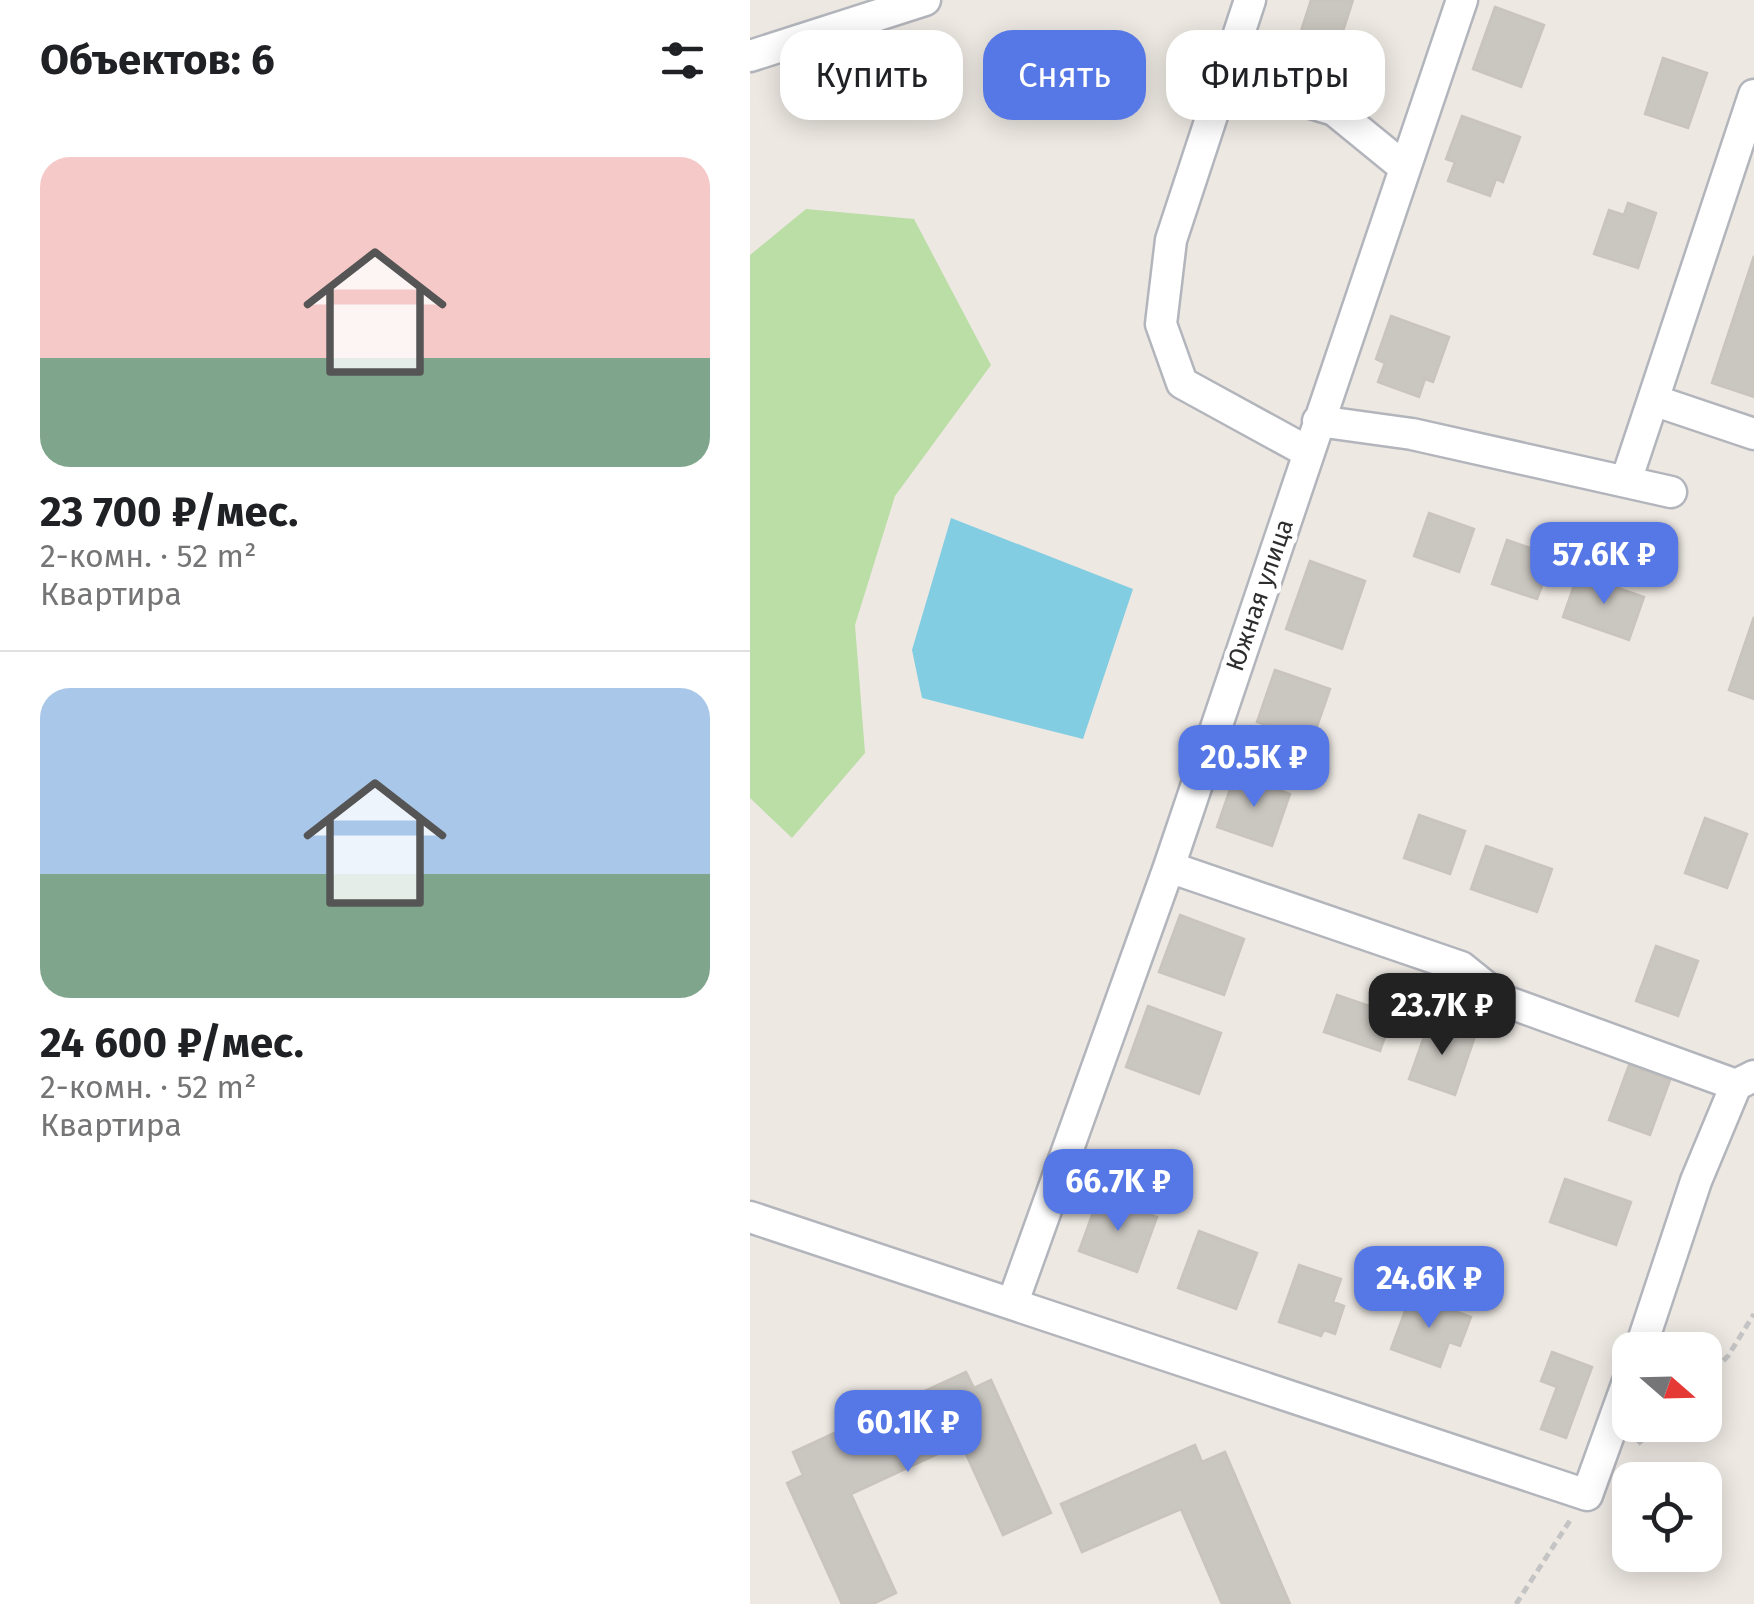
<!DOCTYPE html>
<html lang="ru">
<meta charset="utf-8">
<style>
body{margin:0;font-family:"Fira Sans",sans-serif;background:#f6f6f6;color:#202124;height:100vh;display:flex;flex-direction:column;font-size:38px;white-space:nowrap}
*{box-sizing:border-box;margin:0}
p{font-size:32px;color:#757577}
.icon{flex:none;width:55px;height:55px;fill:none;stroke:currentColor;stroke-width:2;stroke-linecap:round;stroke-linejoin:round}
.map{position:relative;flex:1;overflow:hidden}
.sheet{display:flex;flex-direction:column;background:#fff;width:750px}
.sheet>*{flex:none}
.top-card{position:absolute;left:30px;top:30px;width:822px;height:90px;display:flex;gap:20px}
.needle{width:65px;rotate:110deg}
.fabs{position:absolute;left:862px;top:1332px;display:grid;gap:20px}
.fabs a{display:grid;place-items:center;width:110px;height:110px;border-radius:20px;background:#fff;box-shadow:0 5px 25px #0003;font-size:50px}
.price{position:absolute;translate:-50% -85px;padding:0 22px;border-radius:20px;background:#5677e6;color:#fff;font-size:32px;line-height:65px;filter:drop-shadow(0 2px 5px #0008)}
.price::after{content:'';position:absolute;left:50%;top:60px;width:30px;height:22px;margin-left:-15px;background:inherit;clip-path:polygon(0 0,100% 0,50% 100%)}
.price.selected{background:#222;color:#fff}
ul{padding:0;list-style:none}
li{display:grid;align-content:center;gap:20px;height:530px;padding:0 40px}
li+li{border-top:2px solid #e0e0e0}
li span{display:grid;place-items:center;height:310px;border-radius:30px;color:#555}
li>.icon{margin-inline-start:auto}
span .icon{width:180px;height:180px;fill:#fffc;stroke-width:1}
li b{font-size:42px}
h2{display:flex;justify-content:space-between;align-items:center;height:120px;padding:0 40px;font-size:42px}
.tag{padding:0 35px;border-radius:30px;background:#fff;box-shadow:0 5px 25px #0003;font-size:35px;line-height:90px}
.tag.selected{background:#5677e6;color:#fff}
main{display:flex;flex:1;min-height:0}
.map>svg:first-child{display:block}
.green{fill:#bbdda6}
.water{fill:#82cde2}
.building{fill:#cac6c0;stroke:#c9c4bc;stroke-width:2.5}
.lines{fill:none;stroke-linecap:round;stroke-linejoin:round}
.minor-casing{stroke:#b3b5bc;stroke-width:35}
.path{stroke:#c4c4c4;stroke-width:5;stroke-dasharray:8 5;stroke-linecap:butt}
.minor{stroke:#fff;stroke-width:30}
.labels{text-anchor:middle;dominant-baseline:central;stroke-width:10;stroke-linejoin:round;paint-order:stroke}
.street-label{font-size:25px;fill:#2e2e2e;stroke:#fff}
</style>
<main>
<section class="sheet">
<h2>Объектов: 6<svg class="icon" aria-label="filters" viewBox="0 0 24 24"><path d="M4 7h16M4 17h16"/><circle cx="9" cy="7" r="2"/><circle cx="15" cy="17" r="2"/></svg></h2>
<ul>
<li><span style="background:linear-gradient(#f6c9c9 65%,#7fa58c 0)"><svg class="icon" aria-label="home" viewBox="0 0 24 24"><path d="M3 11l9-7 9 7M6 9v11h12V9"/></svg></span><div><b>23 700 ₽/мес.</b><p>2-комн. · 52 m²</p><p>Квартира</p></div></li>
<li><span style="background:linear-gradient(#a9c7e8 60%,#7fa58c 0)"><svg class="icon" aria-label="home" viewBox="0 0 24 24"><path d="M3 11l9-7 9 7M6 9v11h12V9"/></svg></span><div><b>24 600 ₽/мес.</b><p>2-комн. · 52 m²</p><p>Квартира</p></div></li>
</ul>
</section>
<div class="map">
<svg width="1004" height="1604" viewBox="0 0 1004 1604">
<rect width="100%" height="100%" fill="#ede8e2"/>
<!-- green -->
<path class="green" d="M56,209L164,219L241,365L145,496L105,625L115,753L42,838L0,798V255Z"/>
<!-- water -->
<path class="water" d="M201,518L383,589L333,739L172,698L162,650Z"/>
<!-- building -->
<path class="building" d="M561,0H603L583,62L545,50Z
M745,7L794,25L771,87L723,69Z
M913,58L957,73L938,128L895,114Z
M712,116L770,137L753,182L746,179L740,196L698,181L705,162L696,159Z
M878,203L906,213L888,268L844,254L859,210L874,215Z
M1004,256V397L962,383Z
M641,316L699,337L683,382L675,379L669,397L628,382L635,363L626,359Z
M679,513L724,529L709,572L664,556Z
M757,540L803,556L787,599L742,584Z
M560,561L615,581L592,649L536,629Z
M828,574L894,597L879,640L813,617Z
M1004,617V699L979,690Z
M525,670L580,689L562,741L507,722Z
M485,775L540,794L522,846L467,827Z
M669,815L715,831L700,874L654,858Z
M955,818L997,834L977,888L935,873Z
M736,846L802,869L787,912L721,889Z
M430,915L494,939L474,995L409,972Z
M906,946L948,961L928,1016L886,1001Z
M587,995L643,1014L630,1051L574,1032Z
M398,1006L471,1033L449,1094L376,1067Z
M680,1020L725,1036L705,1095L659,1079Z
M879,1065L920,1080L900,1135L859,1120Z
M815,1179L881,1202L866,1245L800,1222Z
M349,1196L407,1217L387,1272L329,1251Z
M449,1231L507,1253L486,1309L428,1288Z
M549,1265L591,1279L583,1302L594,1306L585,1334L574,1330L571,1336L529,1322Z
M661,1295L721,1317L710,1346L699,1342L690,1367L641,1349Z
M802,1352L842,1367L816,1438L791,1429L807,1387L791,1381Z
M216,1372L224,1388L241,1380L301,1513L253,1535L211,1443L101,1494L146,1593L123,1604H92L37,1483L53,1475L43,1452Z
M445,1445L452,1462L475,1452L540,1604H472L431,1509L332,1552L311,1504Z"/>
<g class="lines">
<defs>
<path id="minor" d="M500,0L421,240L411,324L432,383L558,452
M0,56L175,0
M475,77L584,110L655,168
M1004,95L903,400L1004,434
M568,421L662,434L921,492
M876,481L903,400
M419,867L711,967L752,1000L986,1085
M0,1217L837,1495L880,1376
M263,1302L419,867L712,0
M890,1350L946,1181L986,1085L1004,1076"/>
</defs>
<!-- minor casing -->
<use href="#minor" class="minor-casing"/>
<!-- path -->
<path class="path" d="M955,1379L978,1356L1004,1314
M888,1444L908,1425
M766,1604L821,1519"/>
<!-- minor -->
<use href="#minor" class="minor"/>
</g>
<g class="labels">
<!-- street labels -->
<g class="street-label">
<text transform="translate(510 595) rotate(-71)">Южная улица</text>
</g>
</g>
</svg>
<div class="fabs">
<a><svg class="needle" viewBox="-14 -14 28 28"><path d="M0-13l5 13h-10z" fill="#e53935"/><path d="M0 13l5-13h-10z" fill="#757577"/></svg></a>
<a><svg class="icon" aria-label="locate" viewBox="0 0 24 24"><circle cx="12" cy="12" r="6"/><path d="M12 2v4M12 18v4M2 12h4M18 12h4"/></svg></a>
</div>
<b class="price" style="left:854px;top:607px">57.6K ₽</b>
<b class="price" style="left:504px;top:810px">20.5K ₽</b>
<b class="price selected" style="left:692px;top:1058px">23.7K ₽</b>
<b class="price" style="left:368px;top:1234px">66.7K ₽</b>
<b class="price" style="left:679px;top:1331px">24.6K ₽</b>
<b class="price" style="left:158px;top:1475px">60.1K ₽</b>
<div class="top-card">
<a class="tag">Купить</a>
<a class="tag selected">Снять</a>
<a class="tag">Фильтры</a>
</div>
</div>
</main>
